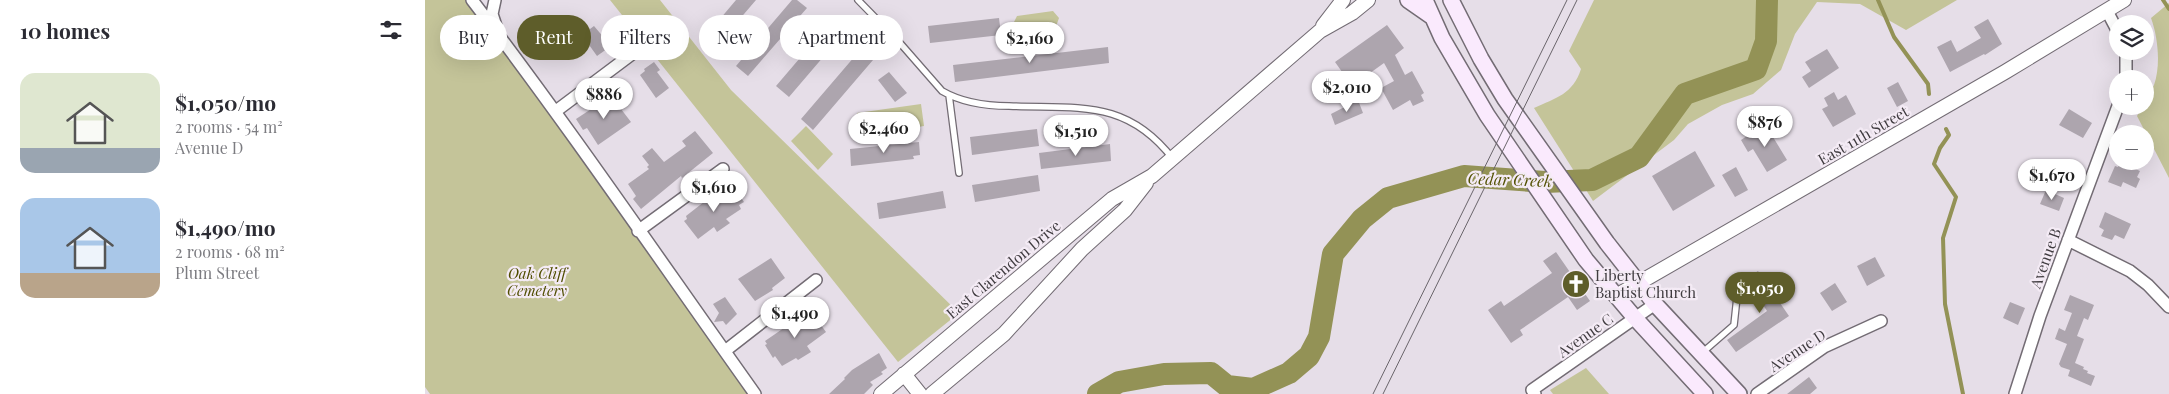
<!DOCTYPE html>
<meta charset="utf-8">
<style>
body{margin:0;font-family:"Playfair Display",serif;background:#f7f7f7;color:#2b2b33;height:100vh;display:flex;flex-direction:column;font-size:19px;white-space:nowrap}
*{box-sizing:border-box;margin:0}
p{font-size:16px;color:#7c7c81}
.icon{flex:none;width:28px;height:28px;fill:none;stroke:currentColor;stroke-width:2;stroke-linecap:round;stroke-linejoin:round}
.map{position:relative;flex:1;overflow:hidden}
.side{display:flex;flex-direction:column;background:#fff;width:425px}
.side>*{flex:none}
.top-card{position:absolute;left:15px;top:15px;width:475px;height:45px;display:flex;gap:10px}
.fabs{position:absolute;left:1684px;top:15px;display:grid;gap:10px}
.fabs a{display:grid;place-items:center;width:45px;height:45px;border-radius:50%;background:#fff;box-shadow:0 5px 20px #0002;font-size:25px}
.price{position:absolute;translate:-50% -42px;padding:0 11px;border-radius:18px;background:#fff;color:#222;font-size:16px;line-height:32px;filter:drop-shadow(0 1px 2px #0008)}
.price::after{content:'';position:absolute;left:50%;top:30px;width:15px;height:11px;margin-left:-8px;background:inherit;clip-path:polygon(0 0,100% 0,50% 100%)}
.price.current{background:#5e5d2a;color:#fff}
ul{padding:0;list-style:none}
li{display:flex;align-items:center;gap:15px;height:125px;padding:0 20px}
li span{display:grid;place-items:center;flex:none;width:140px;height:100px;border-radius:15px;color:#555}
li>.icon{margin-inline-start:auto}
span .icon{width:60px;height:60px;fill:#fffc;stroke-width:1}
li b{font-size:21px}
h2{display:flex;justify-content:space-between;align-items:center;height:60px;padding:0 20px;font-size:21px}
.chip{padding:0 18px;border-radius:22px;background:#fff;box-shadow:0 5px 20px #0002;font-size:18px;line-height:45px}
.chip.current{background:#5e5d2a;color:#fff}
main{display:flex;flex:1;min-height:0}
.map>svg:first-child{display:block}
.green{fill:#c4c499}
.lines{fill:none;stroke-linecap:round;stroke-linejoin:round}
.stream{stroke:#939256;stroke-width:4}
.river{stroke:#939256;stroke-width:22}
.building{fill:#ada5ae}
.service-casing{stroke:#736c74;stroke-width:8}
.minor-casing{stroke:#736c74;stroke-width:14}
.tertiary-casing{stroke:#736c74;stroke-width:16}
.secondary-casing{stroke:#736c74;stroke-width:18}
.service{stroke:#fff;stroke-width:5.5}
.minor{stroke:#fff;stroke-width:11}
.tertiary{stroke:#fff;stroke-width:14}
.secondary{stroke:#faeafd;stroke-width:15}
.tram{stroke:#6a656b;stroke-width:1}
.labels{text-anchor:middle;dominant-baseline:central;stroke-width:4.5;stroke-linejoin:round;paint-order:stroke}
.street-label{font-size:15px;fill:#3f3b3f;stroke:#f4ebf5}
.park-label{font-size:15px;font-style:italic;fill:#504d00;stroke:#f4ebf5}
.poi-label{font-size:15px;fill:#3f3b3f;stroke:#f4ebf5;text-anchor:start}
.water-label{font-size:16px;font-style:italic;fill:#535103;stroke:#f4ebf5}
</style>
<main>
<section class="side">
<h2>10 homes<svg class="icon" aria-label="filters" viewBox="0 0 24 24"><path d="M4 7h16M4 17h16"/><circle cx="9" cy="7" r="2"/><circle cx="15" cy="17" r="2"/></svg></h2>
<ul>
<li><span style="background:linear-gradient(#dfe7d0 75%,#9aa5b1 0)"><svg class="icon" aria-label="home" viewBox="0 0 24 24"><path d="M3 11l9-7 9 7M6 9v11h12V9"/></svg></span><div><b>$1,050/mo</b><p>2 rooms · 54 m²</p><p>Avenue D</p></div></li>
<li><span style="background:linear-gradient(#a9c7e8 75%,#b9a48a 0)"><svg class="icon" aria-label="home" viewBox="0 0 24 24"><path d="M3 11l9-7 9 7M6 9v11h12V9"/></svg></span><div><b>$1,490/mo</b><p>2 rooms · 68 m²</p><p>Plum Street</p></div></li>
</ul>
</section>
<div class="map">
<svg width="1744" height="394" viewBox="0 0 1744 394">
<rect width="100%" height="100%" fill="#e6dee8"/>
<!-- green -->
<path class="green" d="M0,0H53L326,394H5L0,387Z
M185,0H235L306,90L534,313L473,362Z
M1169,0H1532L1481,30L1435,4L1392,2L1370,34L1356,70L1328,94L1297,105L1263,124L1249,140L1168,201L1109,108C1131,98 1148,94 1156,69L1144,51Z
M1744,3V178L1712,116L1718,106H1720C1720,98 1726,92 1729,85C1736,65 1733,37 1726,18Z
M628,11L634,18L629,32L597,35L588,24L592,16Z
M496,104L499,126L436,136L432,113Z
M381,126L408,154L393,170L366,141Z
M1161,368L1184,394H1128L1125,390Z"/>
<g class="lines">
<!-- stream -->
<path class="stream" d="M1453,0L1469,37L1503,84L1504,94
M1738,0L1744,9
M1521,129L1524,135L1515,148L1509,164L1531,197L1518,238L1520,304L1538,394"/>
<!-- river -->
<path class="river" d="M673,394L694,382L739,374L786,373L802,386L828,389L864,373L884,356L894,337L908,254L937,219L963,198L1039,176L1120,182L1167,180L1214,157L1260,94L1331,69L1341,41L1342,0"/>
</g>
<!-- building -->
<path class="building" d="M311,0H331L295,42L284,32Z
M367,0H372L382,8L323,76L311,66Z
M574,18L576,35L505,43L503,26Z
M1563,19L1577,44L1560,55L1559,54L1525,72L1512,47L1526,40L1532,52L1556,38L1549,27Z
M962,25L979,48L970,55L980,75L987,71L999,93L996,95L999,101L988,106L985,100L968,110L956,88L969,81L959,63L927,86L910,62Z
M169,26L186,46L172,56L157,35Z
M398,31L411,42L364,97L351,86Z
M442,42L454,53L388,130L376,119Z
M683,47L684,63L530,82L528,65Z
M1402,49L1414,68L1384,88L1377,77L1386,71L1380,62Z
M229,62L235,70L232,72L244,88L231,98L215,75L220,71L219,69Z
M464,72L482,93L470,102L453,80Z
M1473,82L1483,101L1472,107L1462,88Z
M1409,92L1413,100L1421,95L1431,114L1408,127L1397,109L1403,106L1399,98Z
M186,96L206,122L173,145L162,128L158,130L151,119Z
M933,100L938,113L910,125L906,114Z
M1644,109L1667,123L1658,138L1634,125Z
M1340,124L1362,160L1342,172L1328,149L1323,152L1316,140Z
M612,129L614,146L547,155L545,137Z
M270,131L288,153L257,178L256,176L216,209L208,199L211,196L203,184L224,169L222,167L224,165L217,156L227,148L239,162L261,146L257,141Z
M494,142L495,155L488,156L489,159L426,166L425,149Z
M685,144L686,161L616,169L614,153Z
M1270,151L1290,186L1248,211L1227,176Z
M1695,162L1715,171L1712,177L1715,179L1711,188L1698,182L1696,187L1683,182L1690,166L1693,167Z
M1311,167L1323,190L1310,197L1297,175Z
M613,175L615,191L550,202L547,185Z
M307,185L319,202L314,205L316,209L301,219L305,223L292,232L289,227L273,239L259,221L262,219L261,216L284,198L285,200Z
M1621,190L1639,198L1634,211L1615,204Z
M518,191L521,208L454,219L452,203Z
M1680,212L1706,224L1699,239L1690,235L1687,240L1676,236L1679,230L1674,227Z
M1131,252L1165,301L1152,310L1143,297L1095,330L1098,335L1086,343L1063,310L1076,301L1079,306L1127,273L1118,261Z
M1450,257L1460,276L1442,286L1432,266Z
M346,258L360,278L347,288L348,290L330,301L313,279Z
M1333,271L1364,316L1311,352L1302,340L1342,311L1321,279Z
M1410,283L1422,302L1407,311L1395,293Z
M1645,295L1669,305L1663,320L1659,318L1652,336L1659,339L1650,363L1659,367L1658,369L1663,371L1662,373L1670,376L1666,386L1643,376L1645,370L1636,367L1634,364L1642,344L1630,339L1634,328L1640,331L1647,313L1639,310Z
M300,297L312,314L301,325L298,321L289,322L294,313L288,304Z
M1585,302L1600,308L1593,325L1578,318Z
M385,310L401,332L382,346L386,352L373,360L371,358L357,366L350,356L348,358L340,345L342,344L340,341Z
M454,353L462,368L456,372L458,374L445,382L448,385L439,394H404L420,379L419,378L427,370Z
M1384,377L1392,388L1385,394H1362Z"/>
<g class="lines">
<defs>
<path id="service" d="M433,0L475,43L517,91C536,102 561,106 584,106C652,109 701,98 748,159
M524,95L534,173
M1278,352L1309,325L1312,297"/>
<path id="minor" d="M47,0C145,128 236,262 330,394
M70,0L67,14L71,26
M1682,11L1692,30
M1701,79V51
M131,111L215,48
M213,231L298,169
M1643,240L1705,271L1723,285L1744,307
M300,351L391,280
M1110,394L1107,390L1230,304
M1332,394L1399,347L1456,321
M1590,394L1615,316L1693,106"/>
<path id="tertiary" d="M898,26L918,0
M1191,296L1580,72L1699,0
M479,374L495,394
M456,394L687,199L727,176L895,31L927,13L943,0
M507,394L579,334L657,249L700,210L721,183"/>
<path id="secondary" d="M983,0L1006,16
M1000,0L1017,38L1062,115L1161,260L1210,318L1280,394
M1026,0L1056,59L1080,99L1182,243L1230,304L1314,394"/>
</defs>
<!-- service casing -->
<use href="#service" class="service-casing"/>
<!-- minor casing -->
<use href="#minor" class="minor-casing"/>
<!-- tertiary casing -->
<use href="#tertiary" class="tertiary-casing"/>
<!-- secondary casing -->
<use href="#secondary" class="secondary-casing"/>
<!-- service -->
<use href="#service" class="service"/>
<!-- minor -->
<use href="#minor" class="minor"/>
<!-- tertiary -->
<use href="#tertiary" class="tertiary"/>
<!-- secondary -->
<use href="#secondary" class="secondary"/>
<!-- tram -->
<path class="tram" d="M948,394L1142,0
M958,394L1152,0"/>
</g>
<!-- icons -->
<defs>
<symbol id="church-disc" viewBox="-11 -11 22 22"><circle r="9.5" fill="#5e5d2a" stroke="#f4ebf5"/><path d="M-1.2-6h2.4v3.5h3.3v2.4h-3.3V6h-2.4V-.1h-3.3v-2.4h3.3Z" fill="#fff"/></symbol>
</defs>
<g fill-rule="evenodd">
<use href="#church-disc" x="1135" y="268" width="32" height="32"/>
</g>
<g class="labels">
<!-- street labels -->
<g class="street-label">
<text transform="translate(1438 135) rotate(-30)">East 11th Street</text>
<text transform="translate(1620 258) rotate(-70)">Avenue B</text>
<text transform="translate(578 269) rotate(-40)">East Clarendon Drive</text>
<text transform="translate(1160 335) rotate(-35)">Avenue C</text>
<text transform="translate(1372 350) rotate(-33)">Avenue D</text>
</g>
<!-- park labels -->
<g class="park-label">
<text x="112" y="273">Oak Cliff<tspan x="112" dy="17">Cemetery</tspan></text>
</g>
<!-- poi labels -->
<g class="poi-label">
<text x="1170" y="275">Liberty<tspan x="1170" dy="17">Baptist Church</tspan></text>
</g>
<!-- water labels -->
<g class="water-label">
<text transform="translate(1085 179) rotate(2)">Cedar Creek</text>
</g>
</g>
</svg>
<div class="fabs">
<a><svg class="icon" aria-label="layers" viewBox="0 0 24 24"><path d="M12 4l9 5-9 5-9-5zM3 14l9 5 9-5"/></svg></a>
<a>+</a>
<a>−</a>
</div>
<b class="price" style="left:605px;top:64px">$2,160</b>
<b class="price" style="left:922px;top:113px">$2,010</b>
<b class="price" style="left:179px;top:120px">$886</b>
<b class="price" style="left:1340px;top:148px">$876</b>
<b class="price" style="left:459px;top:154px">$2,460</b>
<b class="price" style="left:651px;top:157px">$1,510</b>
<b class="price" style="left:1627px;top:201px">$1,670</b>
<b class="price" style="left:289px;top:213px">$1,610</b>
<b class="price current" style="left:1335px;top:314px">$1,050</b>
<b class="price" style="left:370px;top:339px">$1,490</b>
<div class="top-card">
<a class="chip">Buy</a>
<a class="chip current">Rent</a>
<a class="chip">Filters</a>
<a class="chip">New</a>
<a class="chip">Apartment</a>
</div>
</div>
</main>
